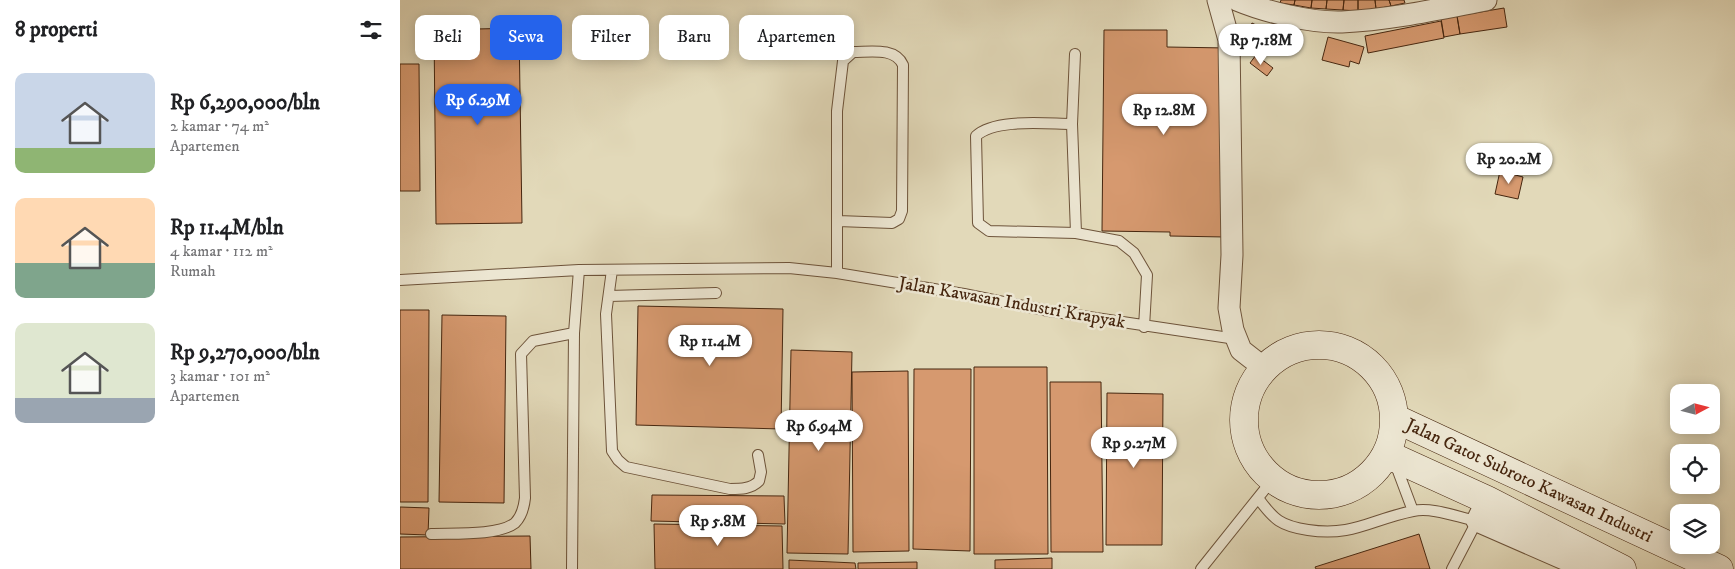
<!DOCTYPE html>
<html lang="id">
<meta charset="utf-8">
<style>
body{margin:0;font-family:"IM FELL DW Pica",serif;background:#f2f2f2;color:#202124;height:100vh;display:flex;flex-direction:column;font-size:19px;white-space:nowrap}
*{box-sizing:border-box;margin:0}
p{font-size:16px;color:#757577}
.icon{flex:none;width:28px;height:28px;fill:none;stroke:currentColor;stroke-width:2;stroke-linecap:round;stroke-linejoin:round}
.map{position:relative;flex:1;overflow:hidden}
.details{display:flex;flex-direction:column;background:#fff;width:400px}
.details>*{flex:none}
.top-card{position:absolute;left:15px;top:15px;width:475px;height:45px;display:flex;gap:10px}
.needle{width:32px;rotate:83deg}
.controls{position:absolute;left:1270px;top:384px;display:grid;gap:10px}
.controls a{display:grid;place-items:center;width:50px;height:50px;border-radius:10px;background:#fff;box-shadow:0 2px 12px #0003;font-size:25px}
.price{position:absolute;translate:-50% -42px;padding:0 11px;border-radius:18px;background:#fff;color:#222;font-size:16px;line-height:32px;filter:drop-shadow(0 1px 2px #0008)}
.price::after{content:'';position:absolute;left:50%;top:30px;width:15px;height:11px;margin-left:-8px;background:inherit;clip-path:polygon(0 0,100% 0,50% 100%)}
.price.current{background:#2563eb;color:#fff}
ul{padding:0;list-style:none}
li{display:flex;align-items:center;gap:15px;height:125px;padding:0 15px}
li span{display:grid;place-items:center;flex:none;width:140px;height:100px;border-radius:10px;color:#555}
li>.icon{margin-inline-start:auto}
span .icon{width:60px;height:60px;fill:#fffc;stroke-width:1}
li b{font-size:21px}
h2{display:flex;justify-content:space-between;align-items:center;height:60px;padding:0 15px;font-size:21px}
.chip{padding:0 18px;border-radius:10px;background:#fff;box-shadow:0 2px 12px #0003;font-size:18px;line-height:45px}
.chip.current{background:#2563eb;color:#fff}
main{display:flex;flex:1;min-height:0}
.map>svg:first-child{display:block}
.building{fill:#d6996f;stroke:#46260f}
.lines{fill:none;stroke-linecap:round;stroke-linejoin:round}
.lane-casing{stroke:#6d533a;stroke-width:12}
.street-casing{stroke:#6d533a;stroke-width:23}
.secondary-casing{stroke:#46260f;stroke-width:29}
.lane{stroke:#ece6d2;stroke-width:10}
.street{stroke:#ece6d2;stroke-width:21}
.secondary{stroke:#ece6d2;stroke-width:28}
.labels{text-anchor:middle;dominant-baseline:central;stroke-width:5;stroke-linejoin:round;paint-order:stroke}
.street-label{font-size:18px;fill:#46260f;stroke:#ece6d2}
</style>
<main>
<section class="details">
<h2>8 properti<svg class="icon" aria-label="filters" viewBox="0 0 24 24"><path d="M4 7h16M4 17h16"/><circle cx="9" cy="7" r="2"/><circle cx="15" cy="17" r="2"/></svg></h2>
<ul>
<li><span style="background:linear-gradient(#c9d6e8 75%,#8fb573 0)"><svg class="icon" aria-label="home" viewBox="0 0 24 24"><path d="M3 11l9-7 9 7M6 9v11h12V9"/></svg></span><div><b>Rp 6,290,000/bln</b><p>2 kamar · 74 m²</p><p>Apartemen</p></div></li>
<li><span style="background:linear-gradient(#ffd9b3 65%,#7fa58c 0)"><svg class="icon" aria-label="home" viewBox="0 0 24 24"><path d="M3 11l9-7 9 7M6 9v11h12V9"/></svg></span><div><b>Rp 11.4M/bln</b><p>4 kamar · 112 m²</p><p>Rumah</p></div></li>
<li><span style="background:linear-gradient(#dfe7d0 75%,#9aa5b1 0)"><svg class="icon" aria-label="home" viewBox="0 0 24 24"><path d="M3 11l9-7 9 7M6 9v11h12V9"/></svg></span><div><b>Rp 9,270,000/bln</b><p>3 kamar · 101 m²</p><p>Apartemen</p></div></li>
</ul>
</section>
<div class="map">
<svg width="1335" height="569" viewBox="0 0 1335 569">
<rect width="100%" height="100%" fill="#e2d9b9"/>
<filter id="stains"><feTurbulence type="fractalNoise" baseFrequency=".004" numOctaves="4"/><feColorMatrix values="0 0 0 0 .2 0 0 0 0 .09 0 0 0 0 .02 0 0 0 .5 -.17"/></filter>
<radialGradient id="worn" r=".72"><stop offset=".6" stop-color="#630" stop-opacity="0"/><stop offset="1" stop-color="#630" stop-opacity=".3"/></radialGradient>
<!-- building -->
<path class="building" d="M881,0H895L894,5L880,3Z
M895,0H912L911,8L894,5Z
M912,0H927L926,9L911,8Z
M927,0H944L943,10L926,9Z
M944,0H958V11L943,10Z
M958,0H975L976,9L958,11Z
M975,0H989L991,6L976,9Z
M989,0H1004L1005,3L991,6Z
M1104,8L1107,27L1060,34L1057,16Z
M1057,16L1060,34L1044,37L1041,18Z
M1041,21L1044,38L968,53L965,36Z
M852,23L870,32L862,48L844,39Z
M119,28L122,223L36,224L34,30Z
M704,30H767V47L827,48L825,237L770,236V232L702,231Z
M870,32L887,42L880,55L864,46Z
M928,37L964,47L959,64L950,61L949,67L922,60Z
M856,55L873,68L867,76L850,63Z
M0,64H19L20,191H0Z
M1100,171L1123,177L1118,199L1095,194Z
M238,306L383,309L381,429L236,425Z
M0,310H29L28,502H0Z
M42,315L106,316L104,503L39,502Z
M391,350L452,352L448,554L387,553Z
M574,367H647L648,554H574Z
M514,369H571L570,551L513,549Z
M508,371L509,551L453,552L452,372Z
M650,382H701L703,552H651Z
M707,393L763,394L762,545H706Z
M252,495L384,496L385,524L251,521Z
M0,507L29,508L28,535L0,534Z
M254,524L382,526L383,569H255Z
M1019,534L1030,569H916L915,567Z
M130,536L131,569H0V537Z
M652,558V569H595V560Z
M389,560L455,563L456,569H389Z
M517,562V569H458V563Z"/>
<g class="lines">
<defs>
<path id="lane" d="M675,54L672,124L676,233
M672,124C647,124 595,118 576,136L578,223L589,231L676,233L719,241L734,253L747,275L744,327
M212,270L206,314L212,451L218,460L226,467L330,489C341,489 351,489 359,481L361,472L358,455
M437,273V111L443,61L453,52C470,52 495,47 503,65L502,211L499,219L492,223L438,221
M0,280L179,270L389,268L437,273L564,294L649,311L836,339
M209,296L316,293
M995,463L1013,511
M858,498C874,520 881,526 908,530C953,537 972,519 1013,511C1033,507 1057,517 1077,521L1052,569
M31,534C52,533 98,536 115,523C122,516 124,507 125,498L121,354L133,341L174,333
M172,569L174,333L179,270
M801,569L873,479"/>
<path id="street" d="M818,0L829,40L832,255L829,308L833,330L841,350L864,368
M837,0C866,12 911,23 942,22C990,20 1039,9 1086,0
M1087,500L1077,521L1187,569"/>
<path id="secondary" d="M844 420a75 75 0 1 1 150 0a75 75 0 1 1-150 0Z
M994,418L1319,569
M986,454L1087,500L1222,569"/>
</defs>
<!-- lane casing -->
<use href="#lane" class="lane-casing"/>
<!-- street casing -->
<use href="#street" class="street-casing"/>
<!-- secondary casing -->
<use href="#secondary" class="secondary-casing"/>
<!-- lane -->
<use href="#lane" class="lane"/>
<!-- street -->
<use href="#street" class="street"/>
<!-- secondary -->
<use href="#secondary" class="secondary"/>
</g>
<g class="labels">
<!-- street labels -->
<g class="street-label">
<text transform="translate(612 303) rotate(10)">Jalan Kawasan Industri Krapyak</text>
<text transform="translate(1129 481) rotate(25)">Jalan Gatot Subroto Kawasan Industri</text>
</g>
</g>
<rect width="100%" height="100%" filter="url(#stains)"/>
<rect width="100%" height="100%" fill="url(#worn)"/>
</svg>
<div class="controls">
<a><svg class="needle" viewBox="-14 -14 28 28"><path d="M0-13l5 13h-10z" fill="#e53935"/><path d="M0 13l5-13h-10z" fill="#757577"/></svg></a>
<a><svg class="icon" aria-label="locate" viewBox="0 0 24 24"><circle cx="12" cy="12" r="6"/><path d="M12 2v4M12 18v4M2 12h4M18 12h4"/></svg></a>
<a><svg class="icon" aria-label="layers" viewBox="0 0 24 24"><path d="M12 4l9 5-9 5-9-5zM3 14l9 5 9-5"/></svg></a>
</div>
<b class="price" style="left:861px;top:66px">Rp 7.18M</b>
<b class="price current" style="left:78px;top:126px">Rp 6.29M</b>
<b class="price" style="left:764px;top:136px">Rp 12.8M</b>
<b class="price" style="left:1109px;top:185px">Rp 20.2M</b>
<b class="price" style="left:310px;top:367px">Rp 11.4M</b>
<b class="price" style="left:419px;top:452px">Rp 6.94M</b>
<b class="price" style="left:734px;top:469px">Rp 9.27M</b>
<b class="price" style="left:318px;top:547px">Rp 5.8M</b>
<div class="top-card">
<a class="chip">Beli</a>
<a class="chip current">Sewa</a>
<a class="chip">Filter</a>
<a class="chip">Baru</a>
<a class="chip">Apartemen</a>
</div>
</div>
</main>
